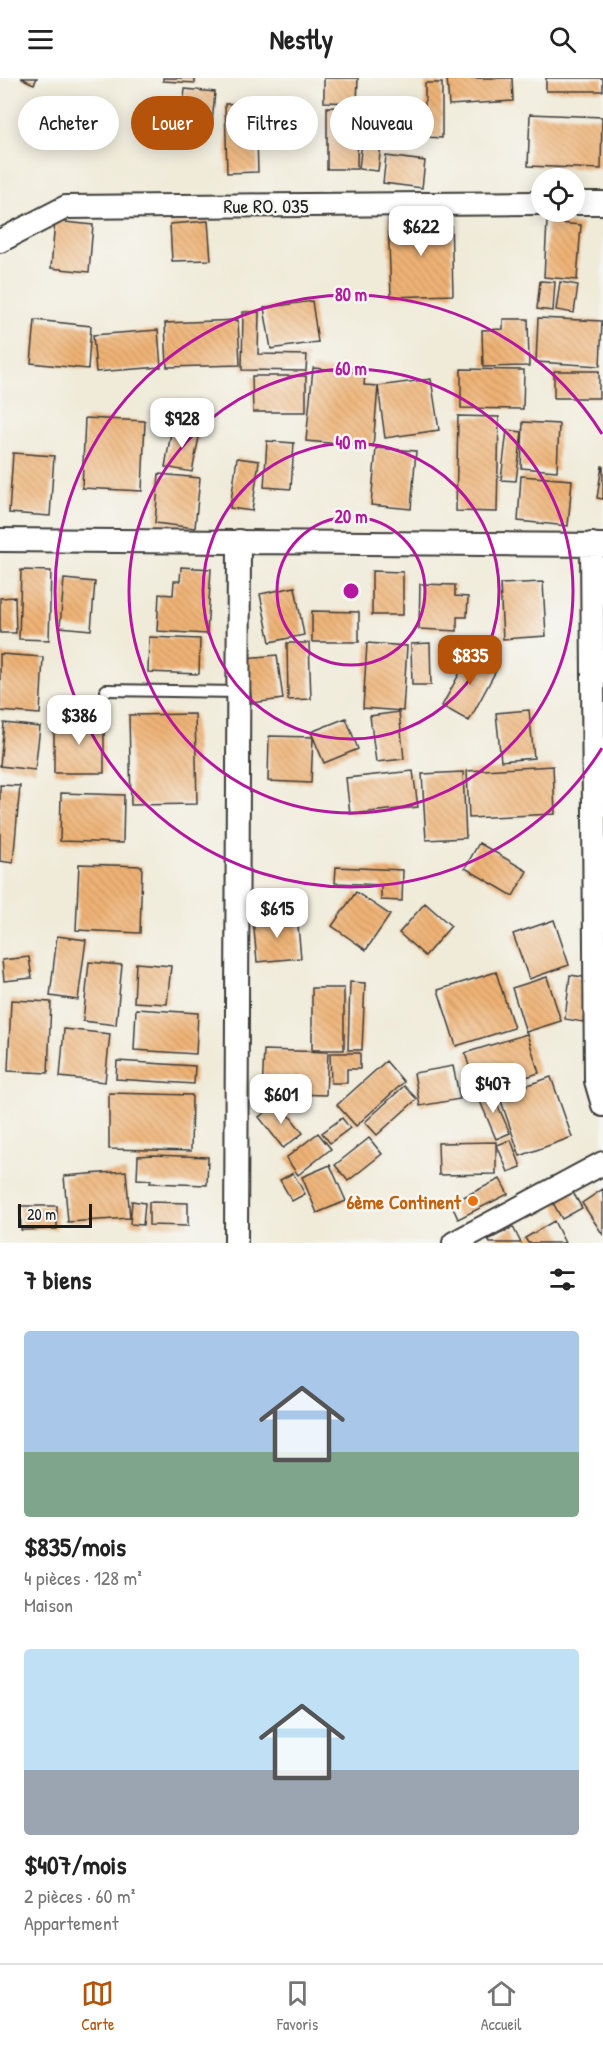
<!DOCTYPE html>
<html lang="fr">
<meta charset="utf-8">
<style>
body{margin:0;font-family:"Patrick Hand",sans-serif;background:#f6f6f6;color:#222;height:100vh;display:flex;flex-direction:column;font-size:22px;white-space:nowrap}
*{box-sizing:border-box;margin:0}
p{font-size:20px;color:#767676}
.icon{flex:none;width:33px;height:33px;fill:none;stroke:currentColor;stroke-width:2;stroke-linecap:round;stroke-linejoin:round}
.map{position:relative;height:1165px;overflow:hidden}
.drawer{display:flex;flex-direction:column;background:#fff;flex:1}
.drawer>*{flex:none}
.banner{position:absolute;left:18px;top:18px;width:567px;height:54px;display:flex;gap:12px}
.controls{position:absolute;left:531px;top:90px;display:grid;gap:12px}
.controls a{display:grid;place-items:center;width:54px;height:54px;border-radius:50%;background:#fff;box-shadow:0 3px 15px #0003;font-size:30px}
.scale{position:absolute;left:18px;bottom:15px;width:74px;box-sizing:border-box;padding-left:6px;border:3px solid #1c1c1c;border-top:0;font-size:16px;line-height:21px;white-space:nowrap;color:#1c1c1c;-webkit-text-stroke:4px #f6f6f2;paint-order:stroke}
.price{position:absolute;translate:-50% -51px;padding:0 14px;border-radius:12px;background:#fff;color:#222;font-size:20px;line-height:39px;filter:drop-shadow(0 2px 3px #0008)}
.price::after{content:'';position:absolute;left:50%;top:36px;width:18px;height:14px;margin-left:-9px;background:inherit;clip-path:polygon(0 0,100% 0,50% 100%)}
.price.on{background:#b45309;color:#fff}
ul{padding:0;list-style:none}
li{display:grid;align-content:center;gap:12px;height:318px;padding:0 24px}
li span{display:grid;place-items:center;height:186px;border-radius:6px;color:#555}
li>.icon{margin-inline-start:auto}
span .icon{width:108px;height:108px;fill:#fffc;stroke-width:1}
li b{font-size:26px}
h2{display:flex;justify-content:space-between;align-items:center;height:72px;padding:0 24px;font-size:26px}
.tag{padding:0 21px;border-radius:27px;background:#fff;box-shadow:0 3px 15px #0003;font-size:21px;line-height:54px}
.tag.on{background:#b45309;color:#fff}
header{display:flex;justify-content:space-between;align-items:center;height:78px;padding:0 24px;background:#fff;font-size:27px;font-weight:700}
.tabs{display:flex;justify-content:space-around;align-items:center;height:84px;border-top:2px solid #e0e0e0;background:#fff;font-size:16px;color:#767676}
.tabs a{display:grid;justify-items:center;gap:3px}
.tabs .on{color:#b45309}
.map>svg:first-child{display:block}
.building{fill:url(#building-back-hatch)}
.lines{fill:none;stroke-linecap:round;stroke-linejoin:round}
.lane-casing{stroke:#3c3b38;stroke-width:14}
.street-casing{stroke:#3c3b38;stroke-width:26}
.lane{stroke:#fff;stroke-width:10}
.street{stroke:#fff;stroke-width:22}
.ring{fill:none;stroke:#b5179e;stroke-width:3}
.food-dot{fill:#e8710a;stroke:#f6f6f2;stroke-width:2}
.labels{text-anchor:middle;dominant-baseline:central;stroke-width:5;stroke-linejoin:round;paint-order:stroke}
.street-label{font-size:20px;fill:#1c1c1c;stroke:#f6f6f2}
.food-label{font-size:20px;font-weight:bold;fill:#c56008;stroke:#f6f6f2;text-anchor:end}
.centre{fill:#b5179e;stroke:#f6f6f2;stroke-width:3}
.ring-label{font-size:18px;text-anchor:middle;font-weight:bold;fill:#b5179e;stroke:#f6f6f2;stroke-width:5;stroke-linejoin:round;paint-order:stroke}
</style>
<header><svg class="icon" aria-label="menu" viewBox="0 0 24 24"><path d="M4 6h16M4 12h16M4 18h16"/></svg>Nestly<svg class="icon" aria-label="search" viewBox="0 0 24 24"><circle cx="10" cy="10" r="6"/><path d="M15 15l6 6"/></svg></header>
<div class="map">
<svg width="603" height="1165" viewBox="0 0 603 1165">
<defs>
<pattern id="building-back-hatch" width="6" height="6" patternUnits="userSpaceOnUse" patternTransform="scale(1.5)"><rect width="6" height="6" fill="#eeb275"/><path d="M-1 5l2 2M0 0l6 6M5-1l2 2" fill="none" stroke="#cc9865"/></pattern>
</defs>
<rect width="100%" height="100%" fill="#f6f6f2"/>
<filter id="ink" filterUnits="userSpaceOnUse"><feTurbulence type="fractalNoise" baseFrequency=".0167" numOctaves="2"/><feDisplacementMap in="SourceGraphic" scale="12" xChannelSelector="R" yChannelSelector="G"/><feConvolveMatrix kernelMatrix="1 2 1 2 8 2 1 2 1" color-interpolation-filters="sRGB"/></filter>
<filter id="wash" filterUnits="userSpaceOnUse"><feTurbulence type="fractalNoise" baseFrequency=".008" numOctaves="4" result="noise"/><feDisplacementMap in="SourceGraphic" scale="24" xChannelSelector="R" yChannelSelector="G"/><feGaussianBlur stdDeviation="1.35" result="paint"/><feColorMatrix in="noise" values="0 0 0 0 0 0 0 0 0 0 0 0 0 0 0 0 0 1.4 0 .05"/><feComposite in="paint" operator="in"/></filter>
<g filter="url(#wash)">
<rect width="100%" height="100%" fill="#f0ebd9"/>
<g id="blocks">
<!-- building -->
<path class="building" d="M21,0H37L34,6Z
M163,0H195V5L163,3Z
M324,0H358L357,25L324,24Z
M447,0H512L513,23L449,27Z
M546,0H603V13H546Z
M425,5H442V60L425,59Z
M185,11L215,14L211,55L181,52Z
M256,25L258,94L227,95L225,26Z
M327,29L358,30L357,91H327Z
M530,36L602,39L601,91L528,88Z
M365,37L384,39L378,93L359,91Z
M386,78L425,83L422,110L383,105Z
M451,139L453,217L391,219L388,140Z
M55,143L93,147L89,194L51,190Z
M208,143L211,182L172,183L170,146Z
M547,144L581,147L577,202L544,199Z
M540,203L555,204L553,233L537,231Z
M560,204L578,207L574,235L556,232Z
M312,223L318,264L271,271L264,230Z
M243,234H259L258,276L307,277L306,293L242,292Z
M538,240L602,243L600,288L536,284Z
M503,241H528L529,288L483,289L482,252L503,251Z
M35,242L91,248L88,291L31,285Z
M238,242L240,287L167,289L165,245Z
M158,252L161,289L96,294L93,257Z
M313,290L365,295L364,307L378,308L431,301L439,352L385,360L378,308L373,369L306,363Z
M461,291L524,292L523,331L461,330Z
M554,293H599V320H554Z
M252,298H306V334H253Z
M458,338L499,339L497,434L456,433Z
M85,340L145,343L142,413L82,410Z
M523,344L559,346L557,393L521,390Z
M172,349L200,354L192,394L165,389Z
M507,352L522,354L516,403L501,402Z
M267,363L294,365L291,411L264,409Z
M376,370L416,373L411,431L371,427Z
M13,375L54,378L50,438L9,435Z
M237,380L259,383L252,433L230,430Z
M602,388H603V421L597,420Z
M159,396L200,400L195,450L155,445Z
M521,398L572,402L568,448L518,443Z
M181,489L211,491L207,556L157,553L159,516L173,517L174,503H180Z
M21,492L51,493L49,562L19,561Z
M372,493L403,494V537H372Z
M64,501L95,504L91,552L60,549Z
M543,504L546,558L503,561L500,506Z
M420,506L455,507V518L468,519L467,539H457V553L419,551Z
M295,509L304,557L270,564L260,516Z
M15,519L16,555H0V520Z
M312,533L359,534V564H312Z
M149,559L200,561L199,596L148,594Z
M287,565H309L311,621L288,622Z
M367,565L407,568L403,633L363,630Z
M430,565L431,607H412L411,566Z
M471,574L498,589L469,643L442,628Z
M0,576L43,579L40,636L0,633Z
M277,577L283,621L252,625L246,580Z
M529,632L534,680L501,683L496,635Z
M399,634L404,681L376,684L370,638Z
M195,636L197,726L131,727L129,637Z
M104,640V695H54V641Z
M346,640L358,671L324,685L311,654Z
M4,645L40,649L35,692L0,688Z
M269,658L313,659L311,705L268,703Z
M553,688L555,736L469,740L467,693Z
M413,693L418,729L350,736L346,700Z
M463,694L466,760L426,762L422,696Z
M0,707L20,708L13,785L0,783Z
M61,715L124,717L123,765L60,763Z
M479,765L527,793L513,818L465,790Z
M79,786L142,788L140,855L76,852Z
M336,789L403,792L402,823L381,822V807L335,805Z
M356,814L390,837L366,872L332,848Z
M425,825L451,848L425,878L399,855Z
M297,837L301,880L257,884L253,841Z
M554,842L569,887L529,901L513,856Z
M57,858L86,862L78,922L50,918Z
M29,879L32,900L4,903L2,882Z
M89,884L122,887L116,947L83,943Z
M136,885L171,888L167,926L134,924Z
M496,894L514,950L456,968L438,912Z
M570,897L589,900L583,944L565,941Z
M547,899L561,943L526,954L512,910Z
M350,904L365,905L362,972H348Z
M312,910H344V972H312Z
M11,922L51,924L48,995L8,993Z
M136,931L198,935L196,976L134,972Z
M64,951L110,956L105,1004L60,999Z
M527,956L539,995L477,1014L465,975Z
M264,972L328,974L326,1017L262,1015Z
M330,975H360V991H347V1005H331Z
M117,983L195,988L194,1006L116,1001Z
M386,983L404,1004L356,1048L337,1027Z
M453,988L460,1021L420,1028L414,995Z
M551,999L572,1059L520,1078L499,1017Z
M404,1008L417,1021L377,1057L365,1044Z
M490,1010L510,1055L496,1061L477,1016Z
M109,1015L192,1017L191,1073L109,1071Z
M279,1024L303,1055L283,1070L259,1039Z
M342,1040L350,1050L330,1065L322,1055Z
M318,1055L331,1071L298,1097L286,1080Z
M369,1060L382,1076L348,1103L335,1087Z
M511,1062L521,1089L508,1094L497,1067Z
M496,1064V1096L439,1097L438,1065Z
M152,1077L208,1079L207,1107L150,1105L151,1102L137,1101L138,1078Z
M330,1087L346,1123L317,1135L302,1099Z
M126,1093L130,1140L68,1144L64,1098Z
M293,1095L305,1116L292,1123L280,1102Z
M500,1101L508,1116L458,1141L451,1125Z
M571,1111L582,1130L562,1141L552,1123Z
M603,1111V1157L582,1125Z
M132,1123L145,1125L143,1147L130,1146Z
M149,1124L188,1125V1148L149,1147Z
M20,1128H57V1151L21,1152Z
M554,1143L565,1165H528L525,1160Z
M513,1149L521,1165H490L488,1162Z"/>
</g>
</g>
<g filter="url(#ink)">
<use href="#blocks" fill-opacity="0" stroke="#3c3b38" stroke-width="1.5"/>
<g class="lines">
<defs>
<path id="lane" d="M106,612L238,614"/>
<path id="street" d="M574,125H603
M0,163L66,129L542,125
M0,462L603,467
M592,466L596,1003L603,1027
M236,1165L239,463
M454,1165L603,1085"/>
</defs>
<!-- lane casing -->
<use href="#lane" class="lane-casing"/>
<!-- street casing -->
<use href="#street" class="street-casing"/>
<!-- lane -->
<use href="#lane" class="lane"/>
<!-- street -->
<use href="#street" class="street"/>
</g>
</g>
<!-- distance rings -->
<g class="ring">
<circle cx="351" cy="513" r="74"/>
<circle cx="351" cy="513" r="148"/>
<circle cx="351" cy="513" r="222"/>
<path d="M602 670A296 296 0 1 1 602 356"/>
</g>
<!-- markers -->
<circle class="food-dot" cx="473" cy="1123" r="6"/>
<g class="labels">
<!-- street labels -->
<g class="street-label">
<text x="266" y="127">Rue RO. 035</text>
</g>
<!-- food labels -->
<g class="food-label">
<text x="461" y="1123">6ème Continent</text>
</g>
</g>
<circle cx="351" cy="513" r="9" class="centre"/>
<g class="ring-label">
<text x="351" y="223">80 m</text>
<text x="351" y="297">60 m</text>
<text x="351" y="371">40 m</text>
<text x="351" y="445">20 m</text>
</g>
</svg>
<div class="controls">
<a><svg class="icon" aria-label="locate" viewBox="0 0 24 24"><circle cx="12" cy="12" r="6"/><path d="M12 2v4M12 18v4M2 12h4M18 12h4"/></svg></a>
</div>
<div class="scale">20 m</div>
<b class="price" style="left:421px;top:179px">$622</b>
<b class="price" style="left:182px;top:371px">$928</b>
<b class="price on" style="left:470px;top:608px">$835</b>
<b class="price" style="left:79px;top:668px">$386</b>
<b class="price" style="left:277px;top:861px">$615</b>
<b class="price" style="left:493px;top:1036px">$407</b>
<b class="price" style="left:281px;top:1047px">$601</b>
<div class="banner">
<a class="tag">Acheter</a>
<a class="tag on">Louer</a>
<a class="tag">Filtres</a>
<a class="tag">Nouveau</a>
</div>
</div>
<section class="drawer">
<h2>7 biens<svg class="icon" aria-label="filters" viewBox="0 0 24 24"><path d="M4 7h16M4 17h16"/><circle cx="9" cy="7" r="2"/><circle cx="15" cy="17" r="2"/></svg></h2>
<ul>
<li><span style="background:linear-gradient(#a9c7e8 65%,#7fa58c 0)"><svg class="icon" aria-label="home" viewBox="0 0 24 24"><path d="M3 11l9-7 9 7M6 9v11h12V9"/></svg></span><div><b>$835/mois</b><p>4 pièces · 128 m²</p><p>Maison</p></div></li>
<li><span style="background:linear-gradient(#bfe0f5 65%,#9aa5b1 0)"><svg class="icon" aria-label="home" viewBox="0 0 24 24"><path d="M3 11l9-7 9 7M6 9v11h12V9"/></svg></span><div><b>$407/mois</b><p>2 pièces · 60 m²</p><p>Appartement</p></div></li>
</ul>
</section>
<nav class="tabs">
<a class="on"><svg class="icon" aria-label="map" viewBox="0 0 24 24"><path d="M3 6l6-2 6 2 6-2v14l-6 2-6-2-6 2zM9 4v14M15 6v14"/></svg>Carte</a>
<a><svg class="icon" aria-label="saved" viewBox="0 0 24 24"><path d="M7 4h10v16l-5-4-5 4z"/></svg>Favoris</a>
<a><svg class="icon" aria-label="home" viewBox="0 0 24 24"><path d="M3 11l9-7 9 7M6 9v11h12V9"/></svg>Accueil</a>
</nav>
